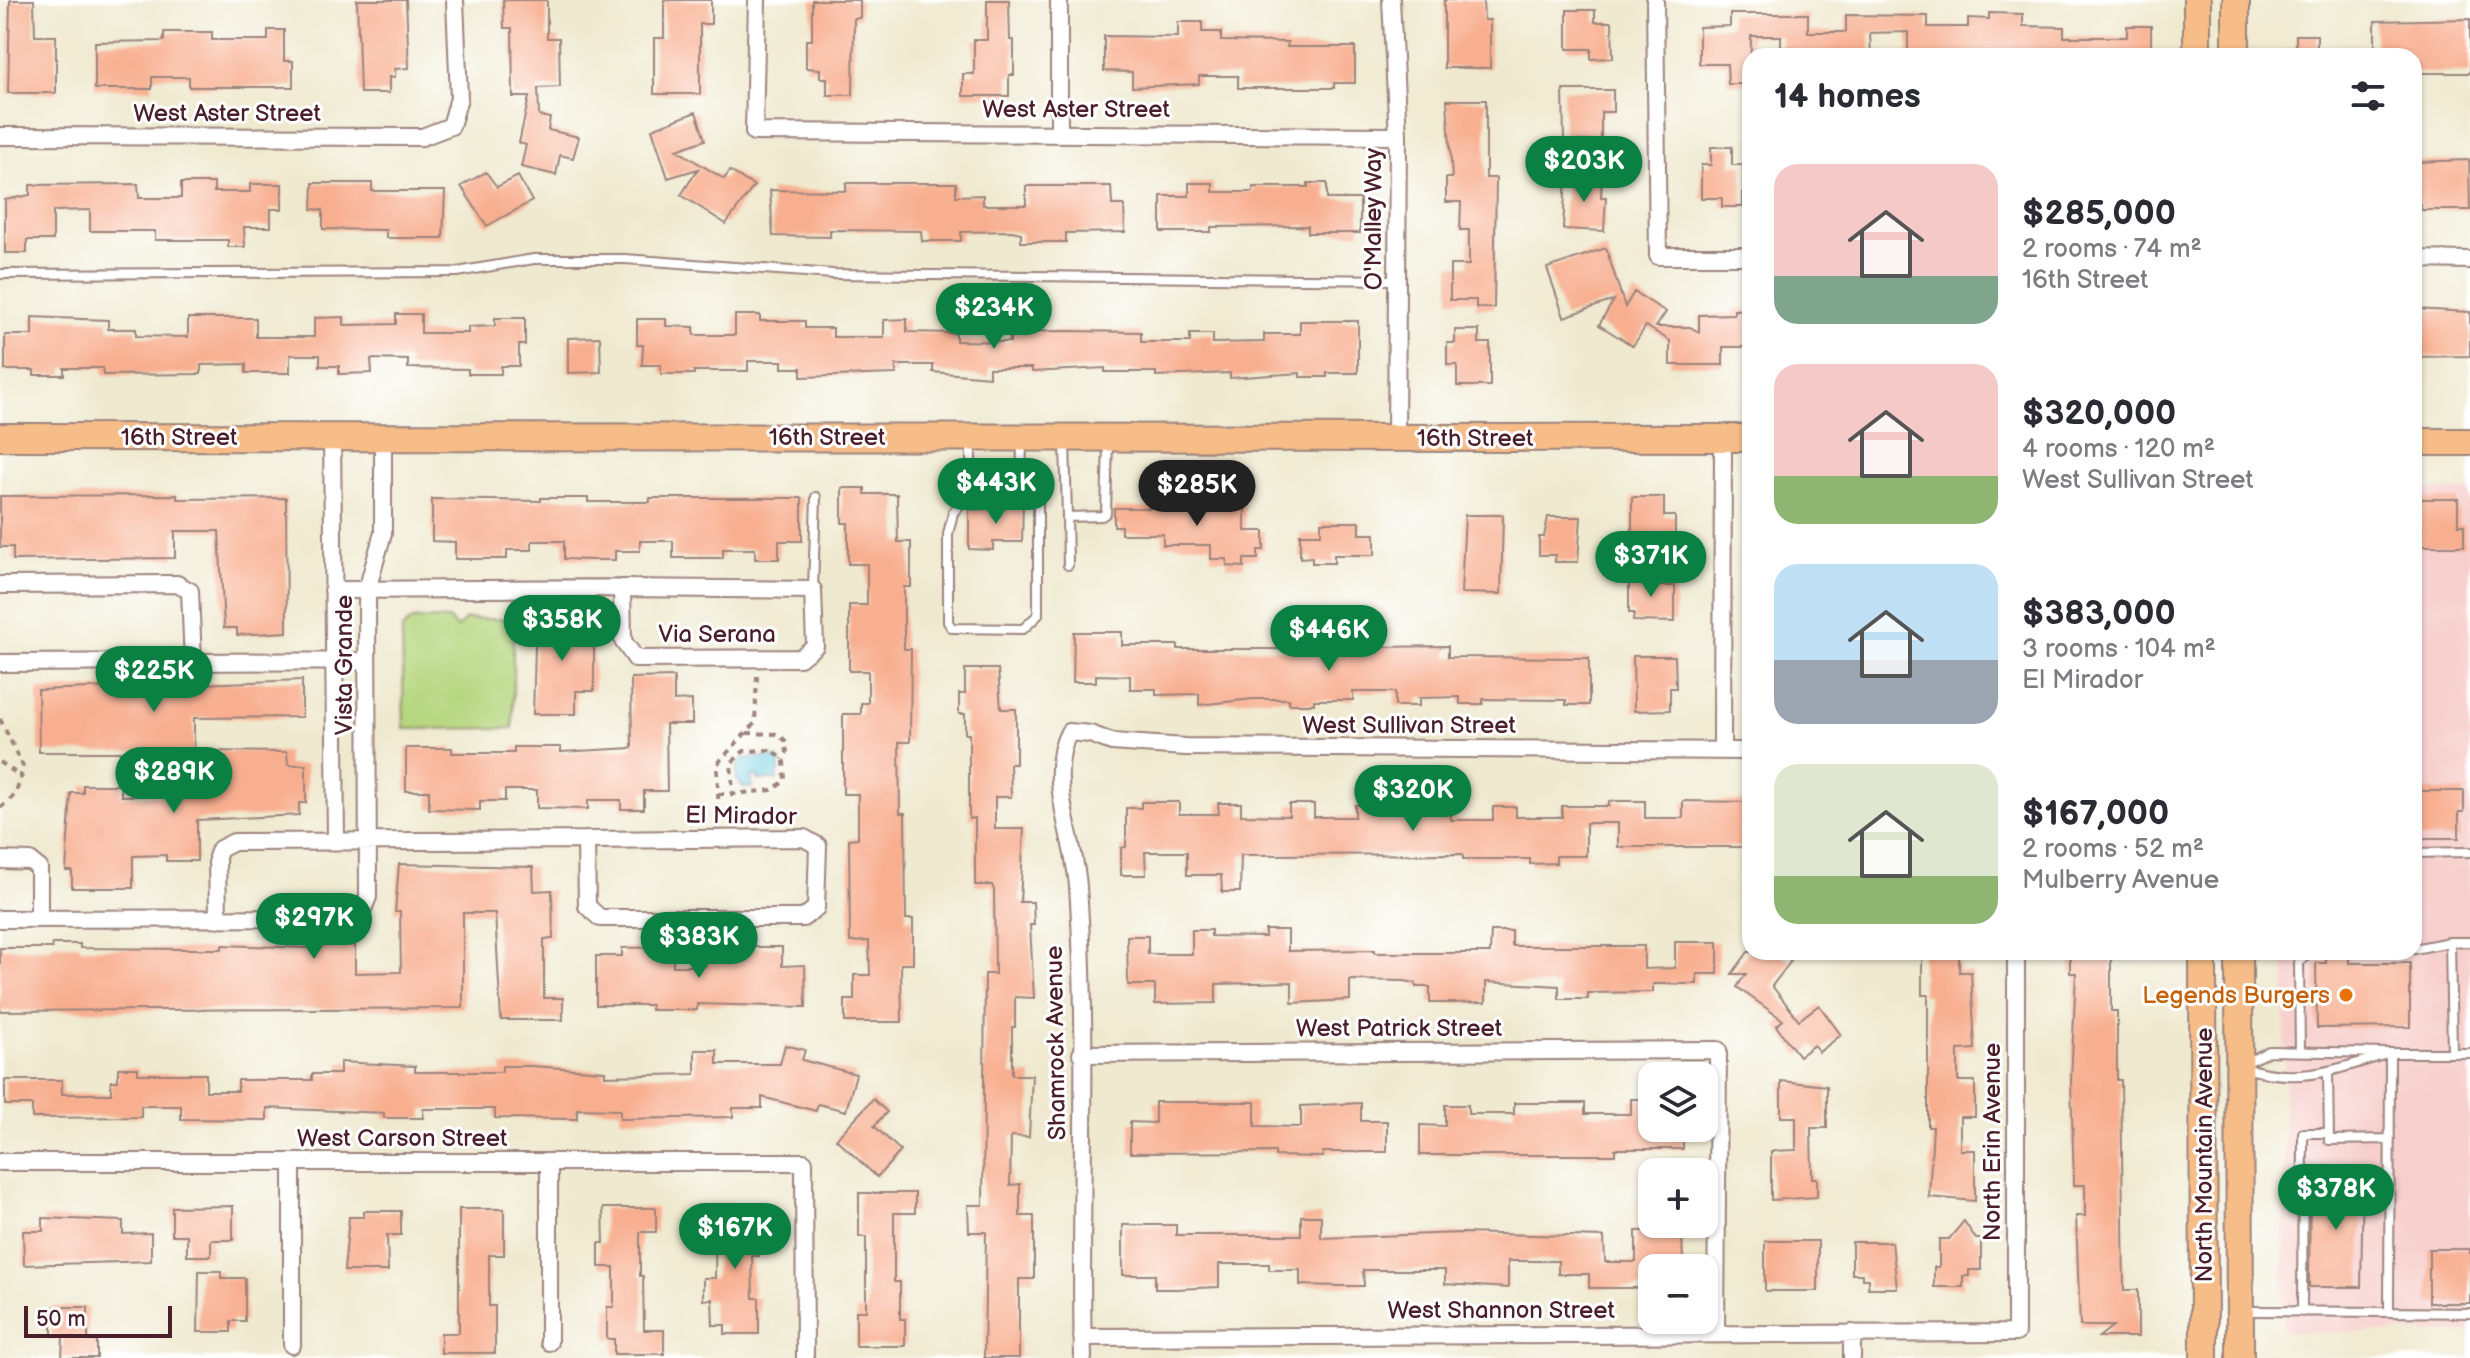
<!DOCTYPE html>
<meta charset="utf-8">
<style>
body{margin:0;font-family:"Balsamiq Sans",sans-serif;background:#f7f7f7;color:#2b2b33;height:100vh;display:flex;flex-direction:column;font-size:30px;white-space:nowrap}
*{box-sizing:border-box;margin:0}
p{font-size:26px;color:#7c7c81}
.icon{flex:none;width:44px;height:44px;fill:none;stroke:currentColor;stroke-width:2;stroke-linecap:round;stroke-linejoin:round}
.map{position:relative;flex:1;overflow:hidden}
.drawer{position:absolute;left:1742px;top:48px;width:680px;height:912px;display:flex;flex-direction:column;background:#fff;border-radius:24px;box-shadow:0 2px 6px #0004}
.drawer>*{flex:none}
.buttons{position:absolute;left:1638px;top:1062px;display:grid;gap:16px}
.buttons a{display:grid;place-items:center;width:80px;height:80px;border-radius:16px;background:#fff;box-shadow:0 2px 6px #0004;font-size:40px}
.scale{position:absolute;left:24px;bottom:20px;width:148px;box-sizing:border-box;padding-left:8px;border:4px solid #4a1f2b;border-top:0;font-size:22px;line-height:28px;white-space:nowrap;color:#4a1f2b;-webkit-text-stroke:6px #fff;paint-order:stroke}
.price{position:absolute;translate:-50% -68px;padding:0 18px;border-radius:28px;background:#0b8043;color:#fff;font-size:26px;line-height:52px;filter:drop-shadow(0 2px 4px #0008)}
.price::after{content:'';position:absolute;left:50%;top:48px;width:24px;height:18px;margin-left:-12px;background:inherit;clip-path:polygon(0 0,100% 0,50% 100%)}
.price.current{background:#222;color:#fff}
ul{padding:0;list-style:none}
li{display:flex;align-items:center;gap:24px;height:200px;padding:0 32px}
li span{display:grid;place-items:center;flex:none;width:224px;height:160px;border-radius:24px;color:#555}
li>.icon{margin-inline-start:auto}
span .icon{width:96px;height:96px;fill:#fffc;stroke-width:1}
li b{font-size:34px}
h2{display:flex;justify-content:space-between;align-items:center;height:96px;padding:0 32px;font-size:34px}
.map>svg:first-child{display:block}
.built{fill:#f7d0cd}
.green{fill:#b5d67e;stroke:#807a54;stroke-width:2}
.water{fill:#5ec7db;stroke:#547383;stroke-width:2}
.building{fill:#f8af90}
.lines{fill:none;stroke-linecap:round;stroke-linejoin:round}
.service-casing{stroke:#9c847d;stroke-width:12}
.minor-casing{stroke:#9c847d;stroke-width:20}
.primary-casing{stroke:#9c847d;stroke-width:30}
.path{stroke:#9c847d;stroke-width:4;stroke-dasharray:6 6;stroke-linecap:butt}
.service{stroke:#fff;stroke-width:8}
.minor{stroke:#fff;stroke-width:16}
.primary{stroke:#f7bd88;stroke-width:26}
.food-dot{fill:#e8710a;stroke:#fff;stroke-width:3}
.labels{text-anchor:middle;dominant-baseline:central;stroke-width:6;stroke-linejoin:round;paint-order:stroke}
.street-label{font-size:24px;fill:#4a1f2b;stroke:#fff}
.food-label{font-size:24px;fill:#c56008;stroke:#fff;text-anchor:end}
</style>
<div class="map">
<svg width="2470" height="1358" viewBox="0 0 2470 1358">
<rect width="100%" height="100%" fill="#fff"/>
<filter id="ink" filterUnits="userSpaceOnUse"><feTurbulence type="fractalNoise" baseFrequency=".0125" numOctaves="2"/><feDisplacementMap in="SourceGraphic" scale="16" xChannelSelector="R" yChannelSelector="G"/><feConvolveMatrix kernelMatrix="1 2 1 2 8 2 1 2 1" color-interpolation-filters="sRGB"/></filter>
<filter id="wash" filterUnits="userSpaceOnUse"><feTurbulence type="fractalNoise" baseFrequency=".006" numOctaves="4" result="noise"/><feDisplacementMap in="SourceGraphic" scale="32" xChannelSelector="R" yChannelSelector="G"/><feGaussianBlur stdDeviation="1.8" result="paint"/><feColorMatrix in="noise" values="0 0 0 0 0 0 0 0 0 0 0 0 0 0 0 0 0 1.4 0 .05"/><feComposite in="paint" operator="in"/></filter>
<g filter="url(#wash)">
<rect width="100%" height="100%" fill="#efe9cf"/>
<!-- built -->
<path class="built" d="M2414,490H2470V1332H2283L2285,952H2414Z"/>
<!-- green -->
<path class="green" d="M448,619L457,628L466,619H503L513,629V728L404,729L402,629L412,620Z"/>
<!-- water -->
<path class="water" d="M775,757L781,761L777,780H758V776H752V788L743,787L737,780V765L744,758Z"/>
<g id="blocks">
<!-- building -->
<path class="building" d="M10,0H34L35,36H56V93H8Z
M357,0H406L409,68L395,69V77H389V93H360Z
M503,0H547V38H559L560,87L538,88L539,116L550,118L548,130L579,137L573,158L560,155L556,175L521,167L526,145L519,143L529,97H513L512,28H504Z
M664,0H711V24H700V94H654V38H664Z
M812,0H860V18H854L853,95H827V78H820V69L806,68V40H812Z
M987,0H1009L1010,40H1014V75H1009V96H963V74H974V40H987Z
M1444,0H1483L1484,20H1490V68H1444Z
M1567,10H1595V22H1612L1613,58L1591,59V49H1567Z
M1989,13L2023,14V26L2064,27V37H2127V26H2151V56H1908V32L1870,33L1871,56H1781V36H1751L1750,84H1728L1727,64H1699V27L1730,26V14H1808V32H1846V15L1928,16V27H1968V18L1989,19Z
M2470,19V73H2414V56H2375V21Z
M1178,22H1202V32H1221V41L1288,42L1287,47H1355V83H1334V88H1238V76H1199V84L1132,87V72L1104,71V36L1178,37Z
M268,30H284V61H293V87H189V77H152V89H95V42L164,41V32H212V40H268Z
M2296,35H2317V56H2296Z
M1563,90H1613V112H1601V141H1564Z
M1447,100H1486V178H1496L1494,308H1476V300H1450V265H1469V230H1460L1461,202H1446V178H1452Z
M696,112L705,140L677,150L724,179L730,171L754,186L726,224L681,195L698,169L668,178L652,129Z
M1711,147H1732V165H1743V207H1722V198H1701V165H1711Z
M2469,160L2470,210H2421V204H2414V162Z
M486,172L497,187L518,176L532,201L487,226L461,186Z
M1566,175L1602,177L1601,197H1606L1604,231L1563,229Z
M181,183H214V192H250V184H282V209H271V227H244L245,247H228V240H155V231H90V210L53,211V240H27V253H5V200L30,195V185L138,184L139,198H181Z
M313,183H372V191H445L443,238H386V230L323,229V210L312,209Z
M846,183H956V196L983,195V205H1026V186H1111L1112,205H1124L1125,232L1066,233V242H1021V233L1012,231L961,232V241H922L921,231L830,230V237L773,236L770,190L846,191Z
M1189,183H1213V192H1253V187H1308V183H1327V199H1360V233H1308V226L1211,227V232H1161V196H1189Z
M1606,248L1625,307L1634,292L1666,312L1656,327H1690L1699,332V315L1734,314V310L1750,309V347H1723V365H1670V341L1646,326L1633,346L1599,325L1614,300L1564,317L1547,268Z
M2414,309L2470,312V356L2414,357Z
M396,314H421V333H468V327L495,326V318H525V345H519V366H501V374H468V369L408,368V360L371,359L372,373L339,374V366H320V355H290V373H246V364L201,365V374L103,375V368H64V375H34V370H5V335H32V317L108,320V329H136V336L188,337V318H256V337H314V318L344,317V325L396,324Z
M735,315H760V321H805V328H833V337H884V320L907,319V332L956,333V341L1010,342V332L1065,331L1141,332V342H1190V334H1213V343L1264,342V334H1300V321H1358V373H1327V377H1300V373L1230,378V373L1156,376V372H1105V368L1032,372V368H989V377L933,372V365H896V374L801,377V368H782V361H748V371H694V374H661V365H642L643,345H637V319H666V326L694,327V335H735Z
M1455,330H1479V343H1490V386H1457V365H1447V343H1455Z
M600,337L601,372L568,373V338Z
M842,488H865V494H897L898,542H911V587H904V649H911L910,742H899L900,813H905L906,919H913V964H901L902,1022H845V1000H854V975H870L869,941L850,942L849,839L858,838V794H843V714H861V703H868V671H849V605H867V564H848V523H842Z
M177,495V499L286,498L287,632L237,635V628H224L219,531H175V558L13,560V547H0V496Z
M1632,497H1664V516H1675V540H1632Z
M541,498H588V502H650V498H802V541H779V559H755V549H723V558H673V541H640V551H615V560H593L564,559V541H532V550H507V559H455V542L432,541V499L541,501Z
M2414,499H2458V525H2464V546H2414Z
M1006,501L1023,502L1022,542H993V550L969,549V510L1006,508Z
M1153,502L1245,504V531H1264V550H1258V559H1244V567L1227,566V559H1211V545H1163V534H1121V526H1114V508H1153Z
M1465,515H1503L1501,594L1461,593Z
M1548,517H1581L1578,562H1555V555H1539V537H1544Z
M1321,522H1360V534H1375V555H1334V563H1312V557L1300,558V534H1321Z
M1629,573H1658V586H1675V622L1633,621L1634,613H1629Z
M585,613V639L594,638V691H576V714H533L536,614Z
M1074,632H1122V645H1178V649H1329V642H1383V647L1448,646V657L1589,658V705H1566V700L1483,699V704H1460V697L1419,698V706H1395V692H1353V700H1314V704H1289V699H1253L1199,705V694L1156,695V689H1130V676L1096,675V682H1073Z
M1633,656H1675L1676,688H1670V710L1634,711Z
M965,669H998L1001,709H1016V764H1010L1011,797H995V829H1024L1020,902H1033L1034,925H1030L1034,998L1015,997V1027H1012V1075H1032L1029,1137L1011,1136L1010,1185L1020,1184V1216H1034V1279H1019V1358H984L986,1232H969L968,1205H983L985,974H995L994,890L992,885H975V818L969,819V734H965V714H959V694H965Z
M674,677V701L692,700V724H666L667,791H644V809H621V800H588V809L537,808V790H505V801H480V810L429,809V791H406V748H452V753H514V747H561V752L632,748L631,678Z
M302,680V717L194,718V752H39L38,690Z
M204,751L287,752L288,765H306V803H299V815L197,820V861H166V855L133,856V888H72V871H66L71,793H83V785H121V796L205,795Z
M2414,791H2464V812H2459V838H2414Z
M1609,801H1645V818H1683V801L1750,802V847H1618V823H1586V856H1556V863L1530,864V859H1463V854L1241,855L1240,892H1222L1221,875H1187V852H1145L1146,875H1121V848L1126,847V808H1141V802H1179V814H1219L1218,803H1241V815L1289,816V804H1314V817H1355V805H1450L1451,820H1493V807H1516V817H1562V806H1609Z
M399,864L533,867L534,891L552,890L553,939H544V998H563V1020H501L495,913H463V1008L0,1011V948H52V944H80V948L184,949H222V945L308,948V945H355V973L401,972L400,912H395Z
M1192,930H1211V936L1265,937V930H1288V951L1375,950V953H1490L1491,931H1512V946H1644V969L1675,968V942H1718V974H1697V984H1653V992L1588,993V999H1559V986L1486,982V1002L1452,1003H1430V987H1416V983L1404,981L1350,980V1000L1292,1003V982L1216,984V1003L1155,1004V985H1128L1127,936H1148V954H1192Z
M673,947V966H705V956H731V947H782V966L805,965L806,1007L697,1004V1010H651V1005H596V956H622V948Z
M1748,952H1779L1791,961L1772,986L1799,1020L1819,1005L1841,1035L1819,1052L1814,1045L1799,1056L1776,1026L1783,1020L1737,987L1746,974H1732Z
M1922,952H1959V972H1971L1975,1049L1958,1050V1081H1975V1117H1960V1150H1975V1201L1929,1197L1933,1127H1928V995H1922Z
M2070,952H2111V1011H2117V1080H2121L2124,1290H2138V1337H2099L2113,1326H2080L2076,1216H2085V1185H2074L2071,1080L2076,973H2070Z
M2326,952H2349V963H2410V1027L2317,1028L2316,963H2326Z
M785,1045L805,1050L802,1060L856,1074L846,1111L818,1104L816,1111L762,1097V1108H733V1117L620,1119V1110L577,1109V1119L495,1118V1109H423V1118H384V1113L267,1108V1120L181,1119V1106H141V1117L32,1118V1105H5V1080H62V1094H111V1081H118V1068H138V1074H206V1091H238V1080H312V1074H340V1062L415,1066V1072H502V1066H532L605,1071V1076L695,1074V1050H717V1064H780Z
M1781,1081L1827,1086V1128H1811L1812,1178H1817V1197L1771,1200V1151L1796,1150V1117H1781Z
M873,1099L887,1112L874,1126L901,1151L877,1177L836,1139Z
M1631,1099H1652V1128H1683V1149H1615V1155H1420V1125L1445,1126V1105H1468V1114H1514V1103H1585V1114H1631Z
M1155,1102H1255V1126L1301,1127V1106L1361,1103V1121H1387V1152H1323V1157L1275,1156V1152L1130,1153V1122L1155,1123Z
M2310,1178H2363L2361,1287H2309Z
M859,1193H915V1213H894V1282H900V1319H905V1346H856V1311H866V1237H859Z
M233,1206V1240H211V1256H187V1235H172V1207Z
M716,1207H754V1219H759V1256H752L753,1298H759V1334H725V1325H713L712,1299L703,1300V1278H715Z
M603,1208H656V1232H640V1276H643L644,1330H664V1354H614V1339H607V1307H614V1267H599V1243H604Z
M459,1209H504V1255H489V1306H495V1353H441V1333H459Z
M364,1211H401V1235H387L388,1271H344L349,1217H364Z
M1301,1216H1321V1238L1461,1233L1604,1237L1605,1262H1636V1231L1682,1230L1683,1266L1652,1268V1288H1589V1274H1558V1261H1508V1288L1445,1284V1270H1363L1364,1286H1340L1300,1285V1270H1269V1264H1219V1287L1176,1289H1155V1275H1123V1225H1176V1235H1301Z
M43,1218L123,1221V1234L151,1233V1261L24,1265L23,1231H43Z
M1964,1221L1976,1239H1981V1270H1969V1276H1963V1287H1934V1267H1939V1239H1949Z
M1765,1241H1818V1291H1765Z
M1852,1242H1892L1897,1288H1868V1279H1862V1274H1852Z
M2429,1249H2470V1303H2429Z
M199,1271H221V1278H245V1321H231V1332H198Z
M52,1307H88V1341H97V1358H62L63,1336H52Z"/>
</g>
</g>
<g filter="url(#ink)">
<use href="#blocks" fill-opacity="0" stroke="#9c847d" stroke-width="2"/>
<g class="lines">
<defs>
<path id="service" d="M0,274L457,272L534,259H625L833,274L1396,280
M1065,441L1067,517L1102,516L1106,513L1108,442
M971,442V491L953,513L948,534V622L952,628L1023,629L1038,615V488L1030,481L971,491
M1021,483L1022,443
M1067,517L1068,565
M813,590L816,497
M2414,853L2470,852
M2414,949L2450,942
M2269,1051L2390,1053C2335,1070 2297,1086 2240,1066Z
M2300,1051L2299,962L2310,952H2317
M2452,1053L2450,942H2470
M2470,1053H2390L2389,1312L2470,1313
M2328,1072L2329,1140L2390,1139
M2245,1311L2389,1312
M2302,1312L2303,1133H2327"/>
<path id="minor" d="M757,0L754,132L1398,136
M1059,0V133
M1391,0L1398,136L1396,438
M1655,0L1658,256H1750
M0,136L422,137L451,126L459,98L455,0
M2414,259L2470,260
M332,437L336,840
M0,585L177,584L190,591L193,662L0,663
M622,588L813,590L815,646L800,658L636,659L623,641Z
M333,590L622,588
M193,662L367,661
M1722,750L1723,438
M804,838L818,846L816,908L803,918H600L587,906L586,840Z
M0,860L30,861L39,868V919
M0,919L352,918L361,914L368,897L367,590L383,533V437
M218,919L217,857L220,849L234,842L586,840
M1081,1054L1718,1050L1716,1333
M0,1162H804L805,1358
M292,1162V1345
M549,1162V1342
M1852,1333V1358
M1082,1337L2016,1333V952
M1083,1358C1079,1202 1089,1043 1078,887C1075,839 1045,777 1069,732L1090,734L1112,742L1185,747L1750,751"/>
<path id="primary" d="M2197,0V56
M2236,0V56
M0,437L1750,438
M2414,442H2470
M2203,952L2204,1358
M2239,952L2240,1358"/>
</defs>
<!-- service casing -->
<use href="#service" class="service-casing"/>
<!-- minor casing -->
<use href="#minor" class="minor-casing"/>
<!-- primary casing -->
<use href="#primary" class="primary-casing"/>
<!-- path -->
<path class="path" d="M0,719L23,766L16,794L0,808
M747,733L777,734L785,740L787,752L782,759
M0,762L23,778
M718,794H733L731,763L744,751L773,750L784,761L785,781L772,790L733,794
M719,823L717,764L755,723L757,675"/>
<!-- service -->
<use href="#service" class="service"/>
<!-- minor -->
<use href="#minor" class="minor"/>
<!-- primary -->
<use href="#primary" class="primary"/>
</g>
</g>
<!-- markers -->
<circle class="food-dot" cx="2346" cy="995" r="8"/>
<g class="labels">
<!-- street labels -->
<g class="street-label">
<text x="1076" y="109">West Aster Street</text>
<text x="227" y="113">West Aster Street</text>
<text transform="translate(1373 219) rotate(-90)">O'Malley Way</text>
<text x="179" y="437">16th Street</text>
<text x="827" y="437">16th Street</text>
<text x="1475" y="438">16th Street</text>
<text x="717" y="634">Via Serana</text>
<text transform="translate(344 665) rotate(-90)">Vista Grande</text>
<text x="1409" y="725">West Sullivan Street</text>
<text transform="translate(741 816) rotate(1)">El Mirador</text>
<text x="1399" y="1028">West Patrick Street</text>
<text transform="translate(1056 1043) rotate(-91)">Shamrock Avenue</text>
<text x="402" y="1138">West Carson Street</text>
<text transform="translate(1992 1142) rotate(-90)">North Erin Avenue</text>
<text transform="translate(2204 1155) rotate(-90)">North Mountain Avenue</text>
<text x="1501" y="1310">West Shannon Street</text>
</g>
<!-- food labels -->
<g class="food-label">
<text x="2330" y="995">Legends Burgers</text>
</g>
</g>
</svg>
<div class="buttons">
<a><svg class="icon" aria-label="layers" viewBox="0 0 24 24"><path d="M12 4l9 5-9 5-9-5zM3 14l9 5 9-5"/></svg></a>
<a>+</a>
<a>−</a>
</div>
<div class="scale">50 m</div>
<b class="price" style="left:1584px;top:204px">$203K</b>
<b class="price" style="left:994px;top:351px">$234K</b>
<b class="price" style="left:996px;top:526px">$443K</b>
<b class="price current" style="left:1197px;top:528px">$285K</b>
<b class="price" style="left:1651px;top:599px">$371K</b>
<b class="price" style="left:562px;top:663px">$358K</b>
<b class="price" style="left:1329px;top:673px">$446K</b>
<b class="price" style="left:154px;top:714px">$225K</b>
<b class="price" style="left:174px;top:815px">$289K</b>
<b class="price" style="left:1413px;top:833px">$320K</b>
<b class="price" style="left:314px;top:961px">$297K</b>
<b class="price" style="left:699px;top:980px">$383K</b>
<b class="price" style="left:2336px;top:1232px">$378K</b>
<b class="price" style="left:735px;top:1271px">$167K</b>
<section class="drawer">
<h2>14 homes<svg class="icon" aria-label="filters" viewBox="0 0 24 24"><path d="M4 7h16M4 17h16"/><circle cx="9" cy="7" r="2"/><circle cx="15" cy="17" r="2"/></svg></h2>
<ul>
<li><span style="background:linear-gradient(#f6c9c9 70%,#7fa58c 0)"><svg class="icon" aria-label="home" viewBox="0 0 24 24"><path d="M3 11l9-7 9 7M6 9v11h12V9"/></svg></span><div><b>$285,000</b><p>2 rooms · 74 m²</p><p>16th Street</p></div></li>
<li><span style="background:linear-gradient(#f6c9c9 70%,#8fb573 0)"><svg class="icon" aria-label="home" viewBox="0 0 24 24"><path d="M3 11l9-7 9 7M6 9v11h12V9"/></svg></span><div><b>$320,000</b><p>4 rooms · 120 m²</p><p>West Sullivan Street</p></div></li>
<li><span style="background:linear-gradient(#bfe0f5 60%,#9aa5b1 0)"><svg class="icon" aria-label="home" viewBox="0 0 24 24"><path d="M3 11l9-7 9 7M6 9v11h12V9"/></svg></span><div><b>$383,000</b><p>3 rooms · 104 m²</p><p>El Mirador</p></div></li>
<li><span style="background:linear-gradient(#dfe7d0 70%,#8fb573 0)"><svg class="icon" aria-label="home" viewBox="0 0 24 24"><path d="M3 11l9-7 9 7M6 9v11h12V9"/></svg></span><div><b>$167,000</b><p>2 rooms · 52 m²</p><p>Mulberry Avenue</p></div></li>
</ul>
</section>
</div>
